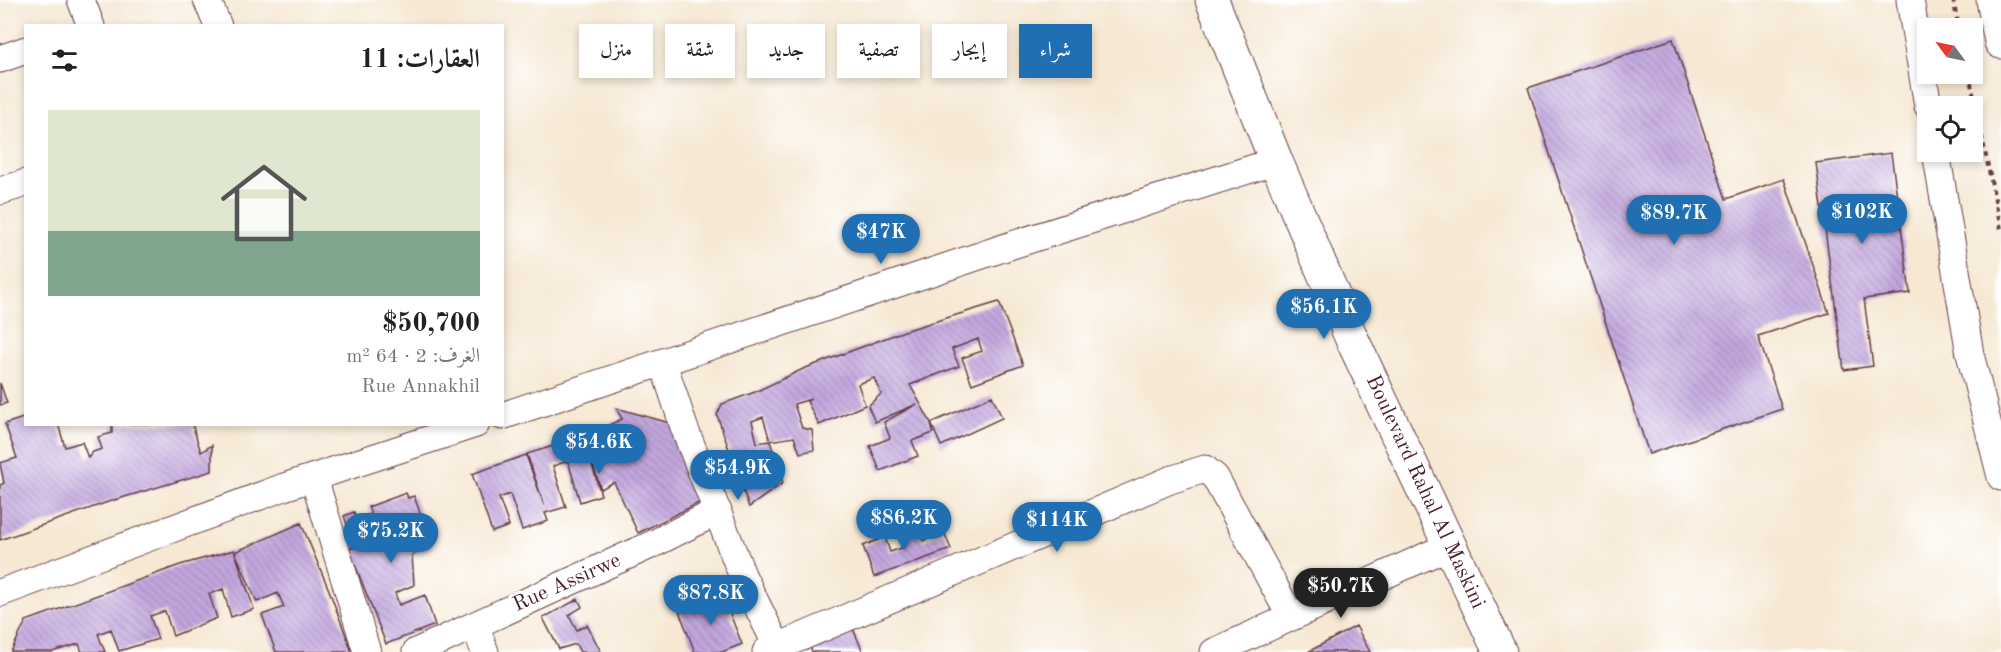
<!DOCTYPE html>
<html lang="ar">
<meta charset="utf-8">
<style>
body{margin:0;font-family:"Old Standard TT",Amiri,serif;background:#f6f6f6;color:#202124;direction:rtl;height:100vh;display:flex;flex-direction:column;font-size:22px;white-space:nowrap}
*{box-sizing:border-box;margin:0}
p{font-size:20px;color:#757577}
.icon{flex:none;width:33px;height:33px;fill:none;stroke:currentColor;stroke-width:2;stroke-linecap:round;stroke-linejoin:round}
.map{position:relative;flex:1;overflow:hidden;direction:ltr}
.sheet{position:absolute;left:24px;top:24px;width:480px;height:402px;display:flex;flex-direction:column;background:#fff;border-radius:0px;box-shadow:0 3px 9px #0003;direction:rtl}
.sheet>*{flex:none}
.top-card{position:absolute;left:522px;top:24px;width:570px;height:54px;direction:rtl;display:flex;gap:12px}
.needle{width:39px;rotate:303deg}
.controls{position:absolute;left:1917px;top:18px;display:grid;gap:12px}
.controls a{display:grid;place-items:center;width:66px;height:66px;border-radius:0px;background:#fff;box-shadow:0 3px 9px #0003;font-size:30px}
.price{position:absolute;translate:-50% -51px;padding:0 14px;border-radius:21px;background:#1f6fb2;color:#fff;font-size:20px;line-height:39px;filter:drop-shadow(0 2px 3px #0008)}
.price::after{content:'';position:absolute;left:50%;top:36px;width:18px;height:14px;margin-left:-9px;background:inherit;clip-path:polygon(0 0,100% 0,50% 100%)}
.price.current{background:#222;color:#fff}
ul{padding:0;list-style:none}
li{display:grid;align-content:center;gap:12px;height:318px;padding:0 24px}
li+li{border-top:2px solid #e0e0e0}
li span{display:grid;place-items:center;height:186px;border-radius:0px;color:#555}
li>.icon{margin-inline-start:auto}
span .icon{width:108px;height:108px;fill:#fffc;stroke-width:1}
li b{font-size:26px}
h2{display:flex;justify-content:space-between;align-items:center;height:72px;padding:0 24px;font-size:26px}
.pill{padding:0 21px;border-radius:0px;background:#fff;box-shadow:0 3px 9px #0003;font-size:21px;line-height:54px}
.pill.current{background:#1f6fb2;color:#fff}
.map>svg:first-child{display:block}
.building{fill:url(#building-back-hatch)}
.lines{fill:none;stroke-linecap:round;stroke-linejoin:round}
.street-casing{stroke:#643d44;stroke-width:29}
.secondary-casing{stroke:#643d44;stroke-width:35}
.primary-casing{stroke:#643d44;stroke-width:35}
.path{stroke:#643d44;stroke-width:4;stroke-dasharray:4.5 4.5;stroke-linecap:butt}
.street{stroke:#fff;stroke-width:27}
.secondary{stroke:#fff;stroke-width:33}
.primary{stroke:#fff;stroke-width:33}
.labels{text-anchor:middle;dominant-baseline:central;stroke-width:6;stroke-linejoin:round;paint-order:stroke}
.street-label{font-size:21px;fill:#4a1f2b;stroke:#fff}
</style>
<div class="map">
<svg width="2001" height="652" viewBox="0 0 2001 652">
<defs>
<pattern id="building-back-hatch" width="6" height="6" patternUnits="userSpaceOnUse" patternTransform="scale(1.5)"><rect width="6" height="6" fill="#c2a7df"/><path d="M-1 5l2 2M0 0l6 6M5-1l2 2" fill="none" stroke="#a087b5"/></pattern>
</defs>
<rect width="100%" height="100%" fill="#fff"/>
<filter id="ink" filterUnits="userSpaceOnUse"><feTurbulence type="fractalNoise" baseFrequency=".0167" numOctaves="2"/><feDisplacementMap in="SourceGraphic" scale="12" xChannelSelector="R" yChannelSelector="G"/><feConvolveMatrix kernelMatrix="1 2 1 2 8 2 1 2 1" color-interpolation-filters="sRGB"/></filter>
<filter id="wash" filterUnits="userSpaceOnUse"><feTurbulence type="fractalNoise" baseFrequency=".008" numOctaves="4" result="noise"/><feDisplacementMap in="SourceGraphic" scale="24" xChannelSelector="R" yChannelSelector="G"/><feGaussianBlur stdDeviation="1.35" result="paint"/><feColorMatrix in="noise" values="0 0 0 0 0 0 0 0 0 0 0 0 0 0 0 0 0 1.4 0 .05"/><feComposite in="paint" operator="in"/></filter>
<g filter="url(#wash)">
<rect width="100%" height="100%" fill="#f6e8d3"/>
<g id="blocks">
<!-- building -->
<path class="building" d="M1673,39L1726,199L1784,179L1829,313L1758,336L1782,409L1649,454L1528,88Z
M1891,153L1910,293L1864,299L1873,366L1844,370L1816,163Z
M999,302L1023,365L972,384L962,358L982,351L978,339L952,349L959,366L910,385L931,423L992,396L1002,418L941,446L931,423L933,433L912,441L918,456L880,471L870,446L890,438L884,422L917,404L875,422L868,406L881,394L874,378L858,384L865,405L819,425L807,401L811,399L794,404L802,428L812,430L814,450L800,453L794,437L770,441L763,417L752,421L757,443L770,441L783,483L749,507L717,415L722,404L755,392L803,369L907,330Z
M0,383L7,403L0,405Z
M616,408L673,424L707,499L638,533L614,482L601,489L589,454L601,495L580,502L568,461L553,466L566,507L545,513L548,521L522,530L510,494L499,498L509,526L492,532L472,474L526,455L544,505L527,454L583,437L622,419Z
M26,417V424H58L65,447L82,442L88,458L93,452L102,449L98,437L112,433V424H192L201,452L212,445V471L108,502L0,540V485L4,483L0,463L17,458L5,424Z
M406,493L408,498L414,496L432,547L412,555L414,585L395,593L399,605L425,595L435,625L386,644L349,549L355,547L344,516L354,512L357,519L371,514L368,507Z
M301,523L329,590L352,652H276L262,615L284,607L278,593L257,602L235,552Z
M917,525L923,541L944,532L951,549L874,577L863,546L885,537L890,552L904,547L900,533Z
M234,550L254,609L231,617L223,589L209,594L217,618L173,636L165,611L150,616L158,639L119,651L111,629L98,634L105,652H82L79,644L52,652H11L26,621L180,565Z
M722,594L742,644L722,652H695L679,611Z
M578,599L582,607L569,615L577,630L587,625L601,652H580L576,644L559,649L543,618Z
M851,624L863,652H812L808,642Z
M1356,626L1370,652H1308Z"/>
</g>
</g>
<g filter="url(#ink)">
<use href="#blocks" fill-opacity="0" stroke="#643d44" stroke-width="1.5"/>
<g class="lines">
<defs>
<path id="street" d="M81,0L91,26
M207,0L218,26
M1910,0L1928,106
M0,59L26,50
M1936,152L1970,354L2001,477
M0,191L26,183
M663,363L684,427L743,577L780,652
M502,416L1006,247L1276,161
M314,478L367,652
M0,593L284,487L476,424
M475,625L485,652
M416,652L655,543L718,511
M766,652L1170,480L1205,469L1215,477L1291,617
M1214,652L1449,546"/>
<path id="secondary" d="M1212,0L1276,161L1351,337L1500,652"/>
<path id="primary" d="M1993,0L2001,42"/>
</defs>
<!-- street casing -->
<use href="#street" class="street-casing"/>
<!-- secondary casing -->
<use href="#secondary" class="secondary-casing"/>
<!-- primary casing -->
<use href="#primary" class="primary-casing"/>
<!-- path -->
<path class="path" d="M1953,0L1959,28
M1969,74L2001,229"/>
<!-- street -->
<use href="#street" class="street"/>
<!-- secondary -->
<use href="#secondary" class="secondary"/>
<!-- primary -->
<use href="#primary" class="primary"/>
</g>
</g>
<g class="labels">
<!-- street labels -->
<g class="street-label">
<text transform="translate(1425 492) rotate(65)">Boulevard Rahal Al Maskini</text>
<text transform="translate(567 583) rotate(-24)">Rue Assirwe</text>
</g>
</g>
</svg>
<div class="controls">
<a><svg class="needle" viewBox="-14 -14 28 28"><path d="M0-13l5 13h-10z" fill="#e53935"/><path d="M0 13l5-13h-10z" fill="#757577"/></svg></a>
<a><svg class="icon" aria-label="locate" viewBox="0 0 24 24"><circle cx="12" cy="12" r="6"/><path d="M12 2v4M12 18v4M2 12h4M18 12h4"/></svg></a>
</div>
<b class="price" style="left:1862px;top:245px">$102K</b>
<b class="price" style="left:1674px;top:246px">$89.7K</b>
<b class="price" style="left:881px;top:265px">$47K</b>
<b class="price" style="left:1324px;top:340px">$56.1K</b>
<b class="price" style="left:599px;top:475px">$54.6K</b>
<b class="price" style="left:738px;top:501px">$54.9K</b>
<b class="price" style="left:904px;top:551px">$86.2K</b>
<b class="price" style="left:1057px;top:553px">$114K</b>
<b class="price" style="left:391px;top:564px">$75.2K</b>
<b class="price current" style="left:1341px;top:619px">$50.7K</b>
<b class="price" style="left:711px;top:626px">$87.8K</b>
<div class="top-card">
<a class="pill current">شراء</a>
<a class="pill">إيجار</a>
<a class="pill">تصفية</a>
<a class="pill">جديد</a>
<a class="pill">شقة</a>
<a class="pill">منزل</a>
</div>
<section class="sheet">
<h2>العقارات: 11<svg class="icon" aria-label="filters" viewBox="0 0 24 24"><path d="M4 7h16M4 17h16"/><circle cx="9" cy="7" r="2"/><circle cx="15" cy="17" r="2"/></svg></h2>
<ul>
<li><span style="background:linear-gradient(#dfe7d0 65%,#7fa58c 0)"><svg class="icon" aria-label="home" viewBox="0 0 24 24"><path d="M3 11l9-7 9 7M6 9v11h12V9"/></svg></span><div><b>$50,700</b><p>الغرف: 2 · 64 m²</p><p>Rue Annakhil</p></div></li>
</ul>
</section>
</div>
